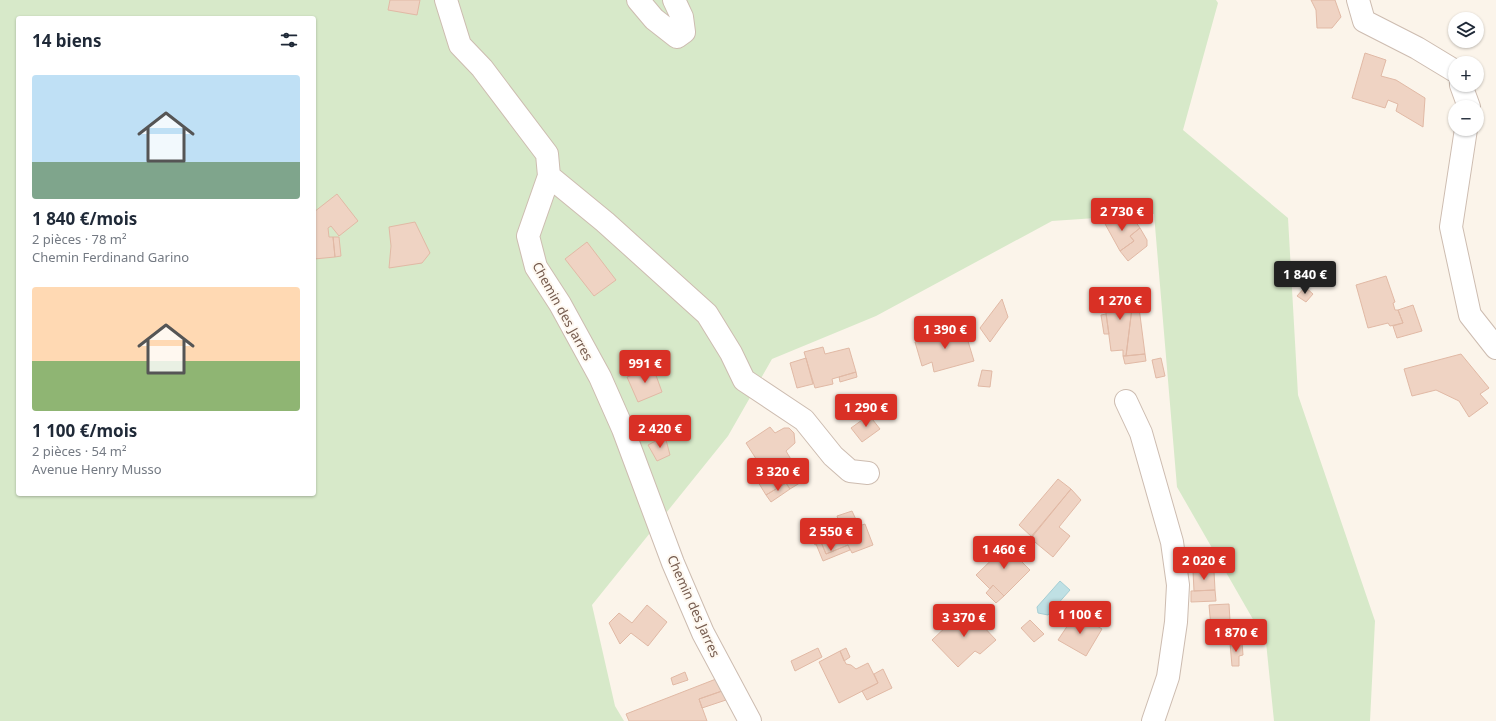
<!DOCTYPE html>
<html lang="fr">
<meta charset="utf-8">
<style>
body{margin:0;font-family:"Noto Sans",sans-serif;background:#f6f6f7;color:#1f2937;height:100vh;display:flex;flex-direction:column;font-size:15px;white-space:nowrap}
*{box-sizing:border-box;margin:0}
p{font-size:13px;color:#747a83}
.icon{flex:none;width:22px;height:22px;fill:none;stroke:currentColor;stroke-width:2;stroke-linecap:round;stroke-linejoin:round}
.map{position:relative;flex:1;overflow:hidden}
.details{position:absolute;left:16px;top:16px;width:300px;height:480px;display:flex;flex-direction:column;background:#fff;border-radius:4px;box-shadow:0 1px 3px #0004}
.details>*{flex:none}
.buttons{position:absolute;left:1448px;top:12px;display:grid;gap:8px}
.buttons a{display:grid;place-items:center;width:36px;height:36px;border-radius:50%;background:#fff;box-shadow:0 1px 3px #0004;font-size:20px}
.price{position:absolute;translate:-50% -34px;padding:0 9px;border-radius:4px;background:#d93025;color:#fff;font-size:13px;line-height:26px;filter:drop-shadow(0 1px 2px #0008)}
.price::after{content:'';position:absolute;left:50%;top:24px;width:12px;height:9px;margin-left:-6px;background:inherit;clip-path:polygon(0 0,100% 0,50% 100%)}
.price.active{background:#222;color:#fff}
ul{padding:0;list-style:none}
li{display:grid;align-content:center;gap:8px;height:212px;padding:0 16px}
li span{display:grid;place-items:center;height:124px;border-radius:4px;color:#555}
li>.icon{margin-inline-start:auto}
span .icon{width:72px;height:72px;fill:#fffc;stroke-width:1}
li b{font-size:17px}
h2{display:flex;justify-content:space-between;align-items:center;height:48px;padding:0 16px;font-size:17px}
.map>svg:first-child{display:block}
.green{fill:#d7e9c9;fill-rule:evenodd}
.water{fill:#bfe0e4;stroke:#a6cfd5}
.building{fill:#efd3c3;stroke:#e1b9a5}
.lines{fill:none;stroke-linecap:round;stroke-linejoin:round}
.minor-casing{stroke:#cdbcb0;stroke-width:24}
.minor{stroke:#fff;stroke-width:22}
.labels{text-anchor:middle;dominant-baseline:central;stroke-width:4;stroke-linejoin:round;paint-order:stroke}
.street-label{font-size:13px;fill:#755b4e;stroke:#fef8f0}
</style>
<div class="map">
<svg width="1496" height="721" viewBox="0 0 1496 721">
<rect width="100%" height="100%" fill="#fbf4ea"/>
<!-- green -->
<path class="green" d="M0,0H1216L1218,3L1183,130L1288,218L1298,395L1375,621L1370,721H1274L1266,642L1177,487L1154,214L1052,221L876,316L772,359L728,436L592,605L615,706L624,721H0ZM18,18H314V494H18Z"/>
<!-- water -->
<path class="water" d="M1060,581L1070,590L1048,615L1038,613L1037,607Z"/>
<!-- building -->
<path class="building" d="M390,0H420L417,15L388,10Z
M1311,0H1335L1341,17L1332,28H1317L1316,10Z
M1365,53L1386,60L1381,76L1396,80L1425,98L1423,127L1396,111L1398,104L1388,100L1385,108L1352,98Z
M337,194L358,221L339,236L331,226L328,228L329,237H333L335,257L314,259V212Z
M1135,221L1140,228L1130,236L1134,241L1120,251L1104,222Z
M415,222L430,253L422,263L389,268L391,246L389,227Z
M1140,228L1147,240V246L1128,261L1120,251L1134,241L1130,236Z
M333,237H339L341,256L335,257Z
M587,242L616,280L594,296L565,259Z
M1386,276L1395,302L1393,303L1395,310H1398L1403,323L1390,326L1388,323L1368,328L1356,285Z
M1305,287L1313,294L1306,302L1297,296Z
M1134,292H1137L1145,354L1126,356Z
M1134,292L1126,356H1123V350L1111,351L1105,305H1116L1115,294Z
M1002,299L1008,317L990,342L980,328Z
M1413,305L1422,331L1397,338L1393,326L1403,323L1398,310Z
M1106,314L1109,334H1104L1101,315Z
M964,328L974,361L934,372L932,362L922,366L915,342Z
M823,347L825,354L849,348L856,372L832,379L833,384L815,388L804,352Z
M1145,354L1146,361L1125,364L1123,356Z
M1461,354L1489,388L1480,394L1488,403L1469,417L1459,401L1436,390L1412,396L1404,369Z
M806,358L813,384L797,388L790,363Z
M1161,358L1165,376L1156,378L1152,360Z
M653,367L662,392L638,402L627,377Z
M982,370L992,371L990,387L978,386Z
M856,372L857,377L840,382L839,377Z
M891,402L894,408L886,412L883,406Z
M869,415L880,429L862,442L851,428Z
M770,427L775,433L784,428H789L794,433L795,443L786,451L792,461L790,463L803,481L790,489L786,483L766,495L758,482L767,476L746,443Z
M665,436L670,455L657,461L648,445Z
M1058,479L1071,489L1032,537L1019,525Z
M786,483L790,489L771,502L766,495Z
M1071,489L1081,500L1059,527L1070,536L1053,557L1030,538Z
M852,511L859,526L865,524L873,545L852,553L848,545L826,554L821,542L815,545L809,531L838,519L837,516Z
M821,542L826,554L848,545L850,550L823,561L816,544Z
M1009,543L1023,556L1020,560L1030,570L1004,596L993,585L990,589L976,575Z
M1211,559L1212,571H1193V561Z
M1193,571H1214L1215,590L1194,591Z
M993,585L1004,596L996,603L986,593Z
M1215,590L1216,601L1191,602V591Z
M1229,604L1231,638L1212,639L1209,605Z
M647,605L667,622L648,646L631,633L620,644L609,623L619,613L632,623Z
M966,608L996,640L980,654L975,651L958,667L932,640Z
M1076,613L1102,629L1086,656L1058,640Z
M1030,620L1044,634L1034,642L1021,628Z
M1242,642L1243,655L1239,656V666H1232L1230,643Z
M818,648L822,657L795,671L791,661Z
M846,648L850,657L844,661L840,651Z
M840,651L846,664L851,665L856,669L868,663L878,683L839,703L819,662Z
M883,669L892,688L867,700L862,691L878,683L874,674Z
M685,672L688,680L673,685L671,678Z
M716,679L722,691L699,699L707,721H629L626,714Z
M722,691L726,700L702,708L699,699Z"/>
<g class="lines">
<defs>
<path id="minor" d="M446,0L460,45L482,68L547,154L549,176L528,236L536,267L560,304L600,377L623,429L673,563L703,633L750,721
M638,0L654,19L677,37L684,32L682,17L674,0
M1358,0L1364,21L1417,48L1455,71
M1461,85L1469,107
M1466,129L1451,227L1470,315L1496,348
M549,176L605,222L707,314L731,353L744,380L804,420L833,456L850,471L868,473
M1126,401L1141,433L1172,542L1178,585L1176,622L1168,677L1153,721"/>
</defs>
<!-- minor casing -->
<use href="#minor" class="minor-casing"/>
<!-- minor -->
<use href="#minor" class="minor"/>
</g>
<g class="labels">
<!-- street labels -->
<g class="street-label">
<text transform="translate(563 311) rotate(61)">Chemin des Jarres</text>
<text transform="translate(694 606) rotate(66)">Chemin des Jarres</text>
</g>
</g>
</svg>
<div class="buttons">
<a><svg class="icon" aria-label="layers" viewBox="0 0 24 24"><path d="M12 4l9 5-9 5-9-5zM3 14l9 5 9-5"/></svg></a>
<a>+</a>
<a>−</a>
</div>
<b class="price" style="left:1122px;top:232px">2 730 €</b>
<b class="price active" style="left:1305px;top:295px">1 840 €</b>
<b class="price" style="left:1120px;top:321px">1 270 €</b>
<b class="price" style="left:945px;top:350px">1 390 €</b>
<b class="price" style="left:645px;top:384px">991 €</b>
<b class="price" style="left:866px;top:428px">1 290 €</b>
<b class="price" style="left:660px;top:449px">2 420 €</b>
<b class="price" style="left:778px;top:492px">3 320 €</b>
<b class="price" style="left:831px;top:552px">2 550 €</b>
<b class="price" style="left:1004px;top:570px">1 460 €</b>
<b class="price" style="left:1204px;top:581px">2 020 €</b>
<b class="price" style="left:1080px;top:635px">1 100 €</b>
<b class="price" style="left:964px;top:638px">3 370 €</b>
<b class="price" style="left:1236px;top:653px">1 870 €</b>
<section class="details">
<h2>14 biens<svg class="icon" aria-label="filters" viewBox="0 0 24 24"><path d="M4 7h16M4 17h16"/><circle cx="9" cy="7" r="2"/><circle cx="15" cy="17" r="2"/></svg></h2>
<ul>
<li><span style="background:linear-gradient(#bfe0f5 70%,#7fa58c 0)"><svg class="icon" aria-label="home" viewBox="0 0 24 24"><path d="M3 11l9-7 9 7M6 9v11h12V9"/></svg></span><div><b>1 840 €/mois</b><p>2 pièces · 78 m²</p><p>Chemin Ferdinand Garino</p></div></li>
<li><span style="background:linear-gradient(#ffd9b3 60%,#8fb573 0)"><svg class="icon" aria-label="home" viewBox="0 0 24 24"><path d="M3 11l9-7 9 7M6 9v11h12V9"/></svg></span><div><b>1 100 €/mois</b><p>2 pièces · 54 m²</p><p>Avenue Henry Musso</p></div></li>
</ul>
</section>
</div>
